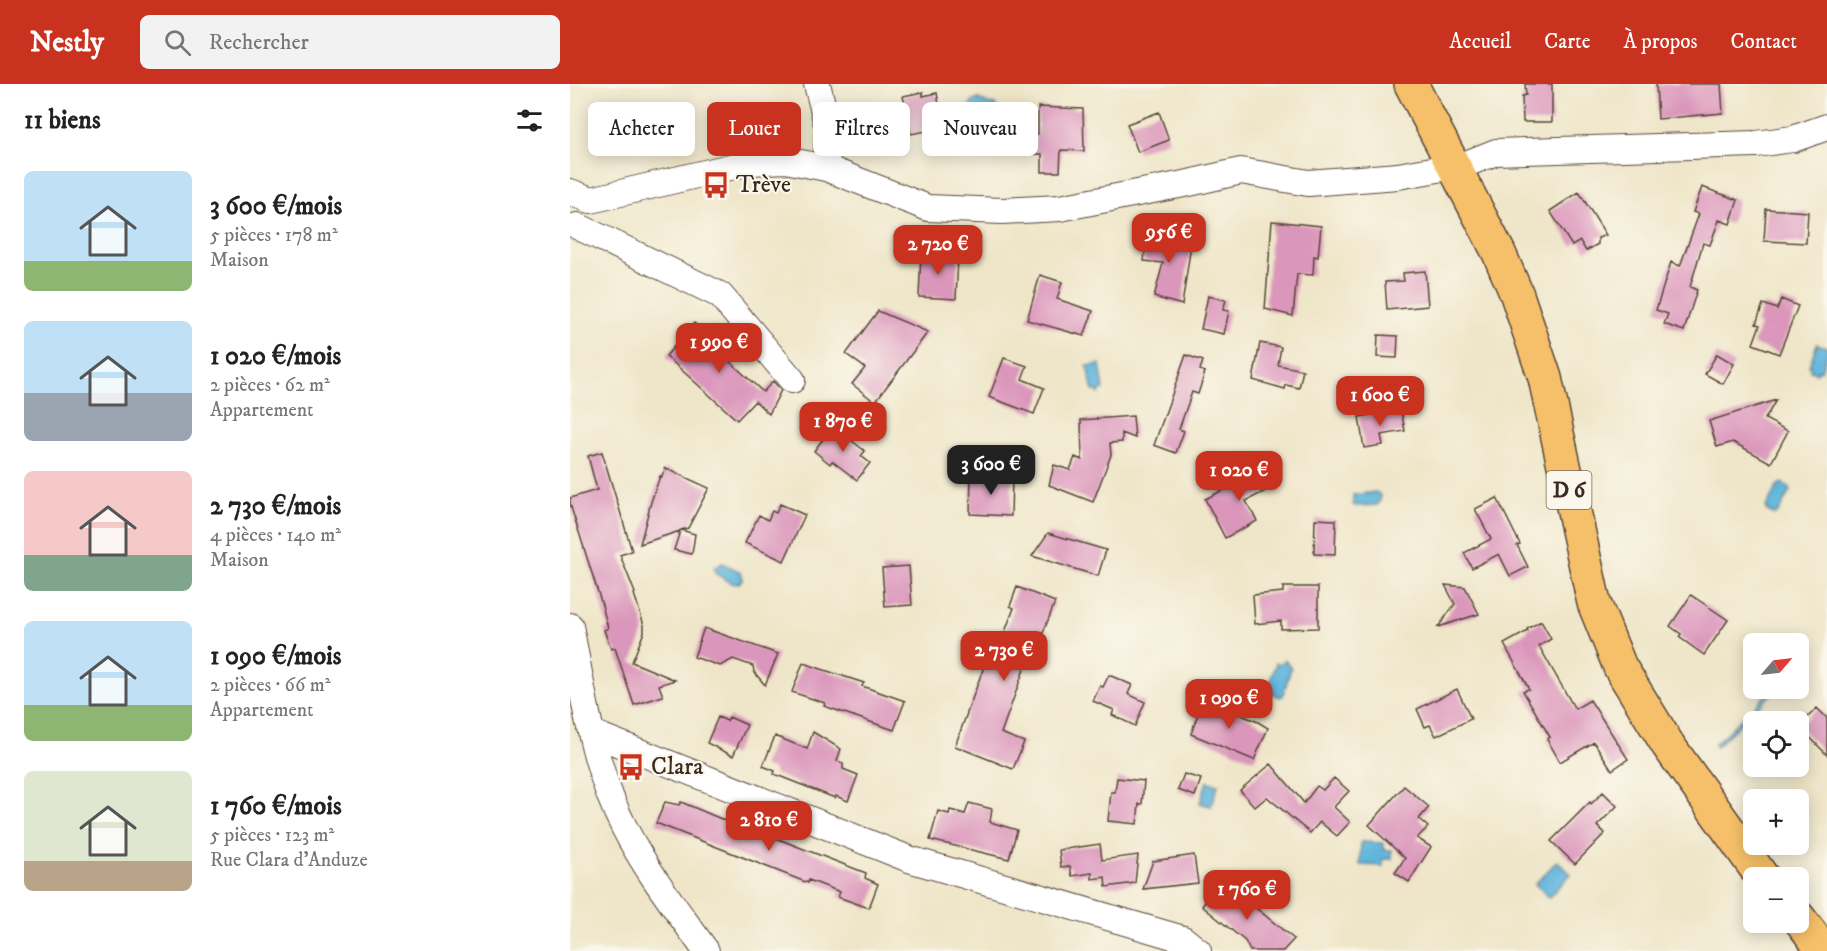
<!DOCTYPE html>
<html lang="fr">
<meta charset="utf-8">
<style>
body{margin:0;font-family:"IM FELL DW Pica",serif;background:#f2f2f2;color:#222;height:100vh;display:flex;flex-direction:column;font-size:22px;white-space:nowrap}
*{box-sizing:border-box;margin:0}
p{font-size:20px;color:#767676}
.icon{flex:none;width:33px;height:33px;fill:none;stroke:currentColor;stroke-width:2;stroke-linecap:round;stroke-linejoin:round}
.map{position:relative;flex:1;overflow:hidden}
.sheet{display:flex;flex-direction:column;background:#fff;width:570px}
.sheet>*{flex:none}
.hud{position:absolute;left:18px;top:18px;width:570px;height:54px;display:flex;gap:12px}
.needle{width:39px;rotate:62deg}
.controls{position:absolute;left:1173px;top:549px;display:grid;gap:12px}
.controls a{display:grid;place-items:center;width:66px;height:66px;border-radius:9px;background:#fff;box-shadow:0 3px 15px #0003;font-size:30px}
.price{position:absolute;translate:-50% -51px;padding:0 14px;border-radius:12px;background:#c8321e;color:#fff;font-size:20px;line-height:39px;filter:drop-shadow(0 2px 3px #0008)}
.price::after{content:'';position:absolute;left:50%;top:36px;width:18px;height:14px;margin-left:-9px;background:inherit;clip-path:polygon(0 0,100% 0,50% 100%)}
.price.active{background:#222;color:#fff}
ul{padding:0;list-style:none}
li{display:flex;align-items:center;gap:18px;height:150px;padding:0 24px}
li span{display:grid;place-items:center;flex:none;width:168px;height:120px;border-radius:9px;color:#555}
li>.icon{margin-inline-start:auto}
span .icon{width:72px;height:72px;fill:#fffc;stroke-width:1}
li b{font-size:26px}
h2{display:flex;justify-content:space-between;align-items:center;height:72px;padding:0 24px;font-size:26px}
.chip{padding:0 21px;border-radius:9px;background:#fff;box-shadow:0 3px 15px #0003;font-size:21px;line-height:54px}
.chip.active{background:#c8321e;color:#fff}
header{display:flex;align-items:center;gap:36px;box-sizing:border-box;height:84px;padding:0 30px;background:#c8321e;color:#fff}
header strong{font-size:28px}
nav{display:flex;gap:33px;margin-inline-start:auto;font-size:21px}
.search{width:420px;height:54px;background:#f2f2f2;display:flex;align-items:center;gap:15px;box-sizing:border-box;padding:0 21px;border-radius:9px;color:#767676;font-size:22px}
main{display:flex;flex:1;min-height:0}
.map>svg:first-child{display:block}
.water{fill:#60b5dc;stroke:#4e707d;stroke-width:1.5}
.building{fill:#db97bb}
.lines{fill:none;stroke-linecap:round;stroke-linejoin:round}
.minor-casing{stroke:#564638;stroke-width:28}
.primary-casing{stroke:#564638;stroke-width:36}
.minor{stroke:#fff;stroke-width:26}
.primary{stroke:#f6c06b;stroke-width:33}
.labels{text-anchor:middle;dominant-baseline:central;stroke-width:4.5;stroke-linejoin:round;paint-order:stroke}
.shield{fill:#fbf7ec;stroke:#75685c;stroke-width:1.5}
.shield-label{font-size:22px;font-weight:bold;fill:#3b2a1e}
.poi-label{font-size:24px;fill:#3b2a1e;stroke:#fbf7ec;text-anchor:start}
</style>
<header>
<strong>Nestly</strong>
<div class="search"><svg class="icon" aria-label="search" viewBox="0 0 24 24"><circle cx="10" cy="10" r="6"/><path d="M15 15l6 6"/></svg>Rechercher</div>
<nav><a>Accueil</a><a>Carte</a><a>À propos</a><a>Contact</a></nav>
</header>
<main>
<section class="sheet">
<h2>11 biens<svg class="icon" aria-label="filters" viewBox="0 0 24 24"><path d="M4 7h16M4 17h16"/><circle cx="9" cy="7" r="2"/><circle cx="15" cy="17" r="2"/></svg></h2>
<ul>
<li><span style="background:linear-gradient(#bfe0f5 75%,#8fb573 0)"><svg class="icon" aria-label="home" viewBox="0 0 24 24"><path d="M3 11l9-7 9 7M6 9v11h12V9"/></svg></span><div><b>3 600 €/mois</b><p>5 pièces · 178 m²</p><p>Maison</p></div></li>
<li><span style="background:linear-gradient(#bfe0f5 60%,#9aa5b1 0)"><svg class="icon" aria-label="home" viewBox="0 0 24 24"><path d="M3 11l9-7 9 7M6 9v11h12V9"/></svg></span><div><b>1 020 €/mois</b><p>2 pièces · 62 m²</p><p>Appartement</p></div></li>
<li><span style="background:linear-gradient(#f6c9c9 70%,#7fa58c 0)"><svg class="icon" aria-label="home" viewBox="0 0 24 24"><path d="M3 11l9-7 9 7M6 9v11h12V9"/></svg></span><div><b>2 730 €/mois</b><p>4 pièces · 140 m²</p><p>Maison</p></div></li>
<li><span style="background:linear-gradient(#bfe0f5 70%,#8fb573 0)"><svg class="icon" aria-label="home" viewBox="0 0 24 24"><path d="M3 11l9-7 9 7M6 9v11h12V9"/></svg></span><div><b>1 090 €/mois</b><p>2 pièces · 66 m²</p><p>Appartement</p></div></li>
<li><span style="background:linear-gradient(#dfe7d0 75%,#b9a48a 0)"><svg class="icon" aria-label="home" viewBox="0 0 24 24"><path d="M3 11l9-7 9 7M6 9v11h12V9"/></svg></span><div><b>1 760 €/mois</b><p>5 pièces · 123 m²</p><p>Rue Clara d'Anduze</p></div></li>
</ul>
</section>
<div class="map">
<svg width="1257" height="867" viewBox="0 0 1257 867">
<rect width="100%" height="100%" fill="#fbf7ec"/>
<filter id="ink" filterUnits="userSpaceOnUse"><feTurbulence type="fractalNoise" baseFrequency=".0167" numOctaves="2"/><feDisplacementMap in="SourceGraphic" scale="12" xChannelSelector="R" yChannelSelector="G"/><feConvolveMatrix kernelMatrix="1 2 1 2 8 2 1 2 1" color-interpolation-filters="sRGB"/></filter>
<filter id="wash" filterUnits="userSpaceOnUse"><feTurbulence type="fractalNoise" baseFrequency=".008" numOctaves="4" result="noise"/><feDisplacementMap in="SourceGraphic" scale="24" xChannelSelector="R" yChannelSelector="G"/><feGaussianBlur stdDeviation="1.35" result="paint"/><feColorMatrix in="noise" values="0 0 0 0 0 0 0 0 0 0 0 0 0 0 0 0 0 1.4 0 .05"/><feComposite in="paint" operator="in"/></filter>
<g filter="url(#wash)">
<rect width="100%" height="100%" fill="#efe6c9"/>
<!-- water -->
<path class="water" d="M409,15L417,20L425,21L427,26L425,29L409,35L402,33L398,23L403,17Z
M1247,260L1257,263V270L1251,287L1248,286L1247,289L1240,286L1241,284L1239,282Z
M530,280L534,305L530,306L529,310L527,307H523L517,282Z
M1212,399L1218,403L1220,407L1208,429L1205,431L1196,426V423L1208,401Z
M806,408L810,411V417L807,421L787,422L783,421V411Z
M152,479L171,488L173,494L169,499L163,500L145,489L144,484Z
M715,576L721,584L713,612L710,613L697,607L706,579L709,580Z
M1203,604L1207,605L1146,663L1144,661Z
M637,697L648,701L641,722L630,719Z
M791,758L814,759V766H822V775H813V782L790,781Z
M987,777L1001,790L979,813L965,800Z"/>
<g id="blocks">
<!-- building -->
<path class="building" d="M955,0H982V38H953L952,12L956,11Z
M1086,0H1151L1153,29L1088,35Z
M353,8V12L367,9L373,44L341,50L333,12Z
M468,23L513,25L514,67L491,66L490,88H472V70H464L465,50H468Z
M589,28L599,56L568,68L557,40Z
M1132,103L1168,116L1160,140L1149,136L1140,161L1133,159L1120,203L1127,206L1114,247L1094,240L1098,230L1086,226L1101,178L1110,182L1129,130L1123,128Z
M1009,108L1036,151L1028,154V160L1016,167L1010,157L1002,162L980,127Z
M1196,125L1238,128L1236,159L1194,157Z
M702,137L751,142L748,173L744,172L743,191L727,190L723,232L695,225Z
M577,147L606,150V152L622,154L612,221L584,213L593,179L574,177Z
M351,170L388,172L386,215L349,213Z
M855,187L858,222L817,226L815,198L834,197L833,189Z
M470,191L492,198L487,215L523,227L514,252L457,236Z
M638,212L656,216L653,226L659,227L654,250L631,245Z
M1211,215L1228,222L1209,270L1183,260L1190,241L1186,240L1193,220L1207,225Z
M308,227L358,248L305,318L282,300L295,284L276,270Z
M124,239L149,260L145,264L193,308L203,297L211,306L199,330L185,317L167,336L96,272Z
M808,251L828,252L827,274L807,273Z
M690,259L711,263L708,281L733,286L729,304L716,301L715,305L683,296Z
M1147,270L1164,280L1153,300L1135,290Z
M616,271L633,277L630,286L635,288L628,310L622,308L609,345L614,347L606,369L584,361Z
M434,274L457,282L452,295L474,304L464,330L419,313Z
M1206,316L1195,335L1218,347L1201,379L1163,358L1147,363L1139,337Z
M831,326L835,347L811,351L813,361L794,364L789,333Z
M563,332L565,354L552,349V358L540,359L541,371L523,418L479,401L484,381L500,386L505,373L512,376L511,336Z
M263,342L295,367L291,372L300,379L287,396L262,377L260,380L244,367Z
M32,368L62,467L50,471L65,509L64,510L74,541V548L62,578L105,596L89,601L93,612L64,621L45,564L41,565L34,546L38,544L32,521L0,420V414L27,406L18,372Z
M95,384L139,404L118,444L111,446L125,450L122,470L104,466L110,447L70,460L81,418L90,392L92,393Z
M698,384L707,401L676,417L687,437L655,454L635,415Z
M401,393L442,394L441,432L400,430Z
M927,414L950,460L947,461L958,483L940,492L929,470L902,484L894,469L921,455L905,425Z
M210,420L235,431L214,477L175,459L189,431L198,436L202,427L206,429Z
M745,435L766,436L765,471L744,470Z
M478,449L536,466L528,492L462,472Z
M339,482L342,521L315,523L312,484Z
M875,501L895,503L909,530L868,543L885,520Z
M447,503L485,518L470,557L465,555L431,649L454,658L443,685L385,662L424,555L431,558L444,524L440,522Z
M713,503H748V544L711,545V537L685,540L683,511L713,508Z
M1121,511L1158,536L1134,571L1109,553L1111,550L1100,542Z
M971,537L981,555L969,562L1005,625L1020,616L1058,675L1042,686L1024,658L990,678L977,655L980,653L953,607L959,605L934,560L958,547L957,545Z
M134,544L208,570L195,601L184,588L183,582L163,575L150,582L124,573Z
M233,579L294,599L292,602L335,617L324,646L254,622L255,619L222,608Z
M539,591L562,601L558,610L575,618L565,642L542,631L544,626L523,617L530,602L533,603Z
M887,605L901,635L866,652L860,641L855,643L847,625Z
M633,615L688,638L698,644L684,676L621,650Z
M1247,624L1257,634V671L1229,642Z
M148,633L157,637L159,633L177,641L163,672L137,659Z
M243,648L271,665L267,677L273,679V685L288,691L278,717L266,712L265,714L204,690L205,687L193,682L205,652L237,665Z
M701,680L734,719L747,702L753,706L764,694L779,707L764,723L780,738L767,752L750,738L740,749L697,713L685,723L670,706Z
M614,690L631,695L625,712L608,706Z
M547,694L574,697L572,720H569L567,740L538,737L541,708H545Z
M834,702L859,723L849,735L858,743L847,754L861,763L839,798L825,789L835,774L799,741Z
M1033,708L1047,722L1027,742L1035,749L1005,780L981,757L1020,718L1021,720Z
M95,718L109,721L111,718L168,742L169,740L296,789L295,794L308,800L299,824L268,813L270,808L239,796L238,799L86,739Z
M399,719L422,725L420,738L447,746L439,775L360,756L368,727L379,730L380,726L395,730Z
M530,760L532,776L568,771L565,799L536,803L535,793L522,795V789L502,792L500,782L491,783L489,766Z
M624,771L628,799L573,805L583,777Z
M653,797L724,855L713,867H680L675,857L632,822Z"/>
</g>
</g>
<g filter="url(#ink)">
<use href="#blocks" fill-opacity="0" stroke="#564638" stroke-width="1.5"/>
<g class="lines">
<defs>
<path id="minor" d="M247,0L258,44L256,84
M0,108L21,116L181,78L216,76L256,84L358,124L432,127L490,124L619,99L671,87L738,99L828,92L896,80L926,68L1186,60L1223,55L1257,43
M7,142L150,211L222,296
M0,542C14,610 22,683 55,745C77,788 108,827 136,867
M22,649L339,775L613,855L628,867"/>
<path id="primary" d="M841,0L929,169L947,211L975,294L1024,519L1050,583L1098,661L1193,794
M1228,833L1254,867"/>
</defs>
<!-- minor casing -->
<use href="#minor" class="minor-casing"/>
<!-- primary casing -->
<use href="#primary" class="primary-casing"/>
<!-- minor -->
<use href="#minor" class="minor"/>
<!-- primary -->
<use href="#primary" class="primary"/>
</g>
</g>
<!-- icons -->
<defs>
<symbol id="bus-bare" viewBox="-9 -9 18 18"><path d="M-5-6H5V4H4V6H2V4H-2V6H-4V4H-5ZM-3.5-4V0h7V-4ZM-3.5 1.2v1.5H-2V1.2ZM2 1.2v1.5H3.5V1.2Z" fill="#c8321e" stroke="#fbf7ec" stroke-width="2.5" paint-order="stroke"/></symbol>
</defs>
<g fill-rule="evenodd">
<use href="#bus-bare" x="127" y="82" width="38" height="38"/>
<use href="#bus-bare" x="42" y="664" width="38" height="38"/>
</g>
<g class="labels">
<!-- shield labels -->
<rect class="shield" x="976.5" y="387" width="45" height="38" rx="4.5"/>
<g class="shield-label">
<text x="999" y="406">D 6</text>
</g>
<!-- poi labels -->
<g class="poi-label">
<text x="166" y="101">Trève</text>
<text x="81" y="683">Clara</text>
</g>
</g>
</svg>
<div class="controls">
<a><svg class="needle" viewBox="-14 -14 28 28"><path d="M0-13l5 13h-10z" fill="#e53935"/><path d="M0 13l5-13h-10z" fill="#767676"/></svg></a>
<a><svg class="icon" aria-label="locate" viewBox="0 0 24 24"><circle cx="12" cy="12" r="6"/><path d="M12 2v4M12 18v4M2 12h4M18 12h4"/></svg></a>
<a>+</a>
<a>−</a>
</div>
<b class="price" style="left:599px;top:180px">956 €</b>
<b class="price" style="left:368px;top:192px">2 720 €</b>
<b class="price" style="left:149px;top:290px">1 990 €</b>
<b class="price" style="left:810px;top:343px">1 600 €</b>
<b class="price" style="left:273px;top:369px">1 870 €</b>
<b class="price active" style="left:421px;top:412px">3 600 €</b>
<b class="price" style="left:669px;top:418px">1 020 €</b>
<b class="price" style="left:434px;top:598px">2 730 €</b>
<b class="price" style="left:659px;top:646px">1 090 €</b>
<b class="price" style="left:199px;top:768px">2 810 €</b>
<b class="price" style="left:677px;top:837px">1 760 €</b>
<div class="hud">
<a class="chip">Acheter</a>
<a class="chip active">Louer</a>
<a class="chip">Filtres</a>
<a class="chip">Nouveau</a>
</div>
</div>
</main>
